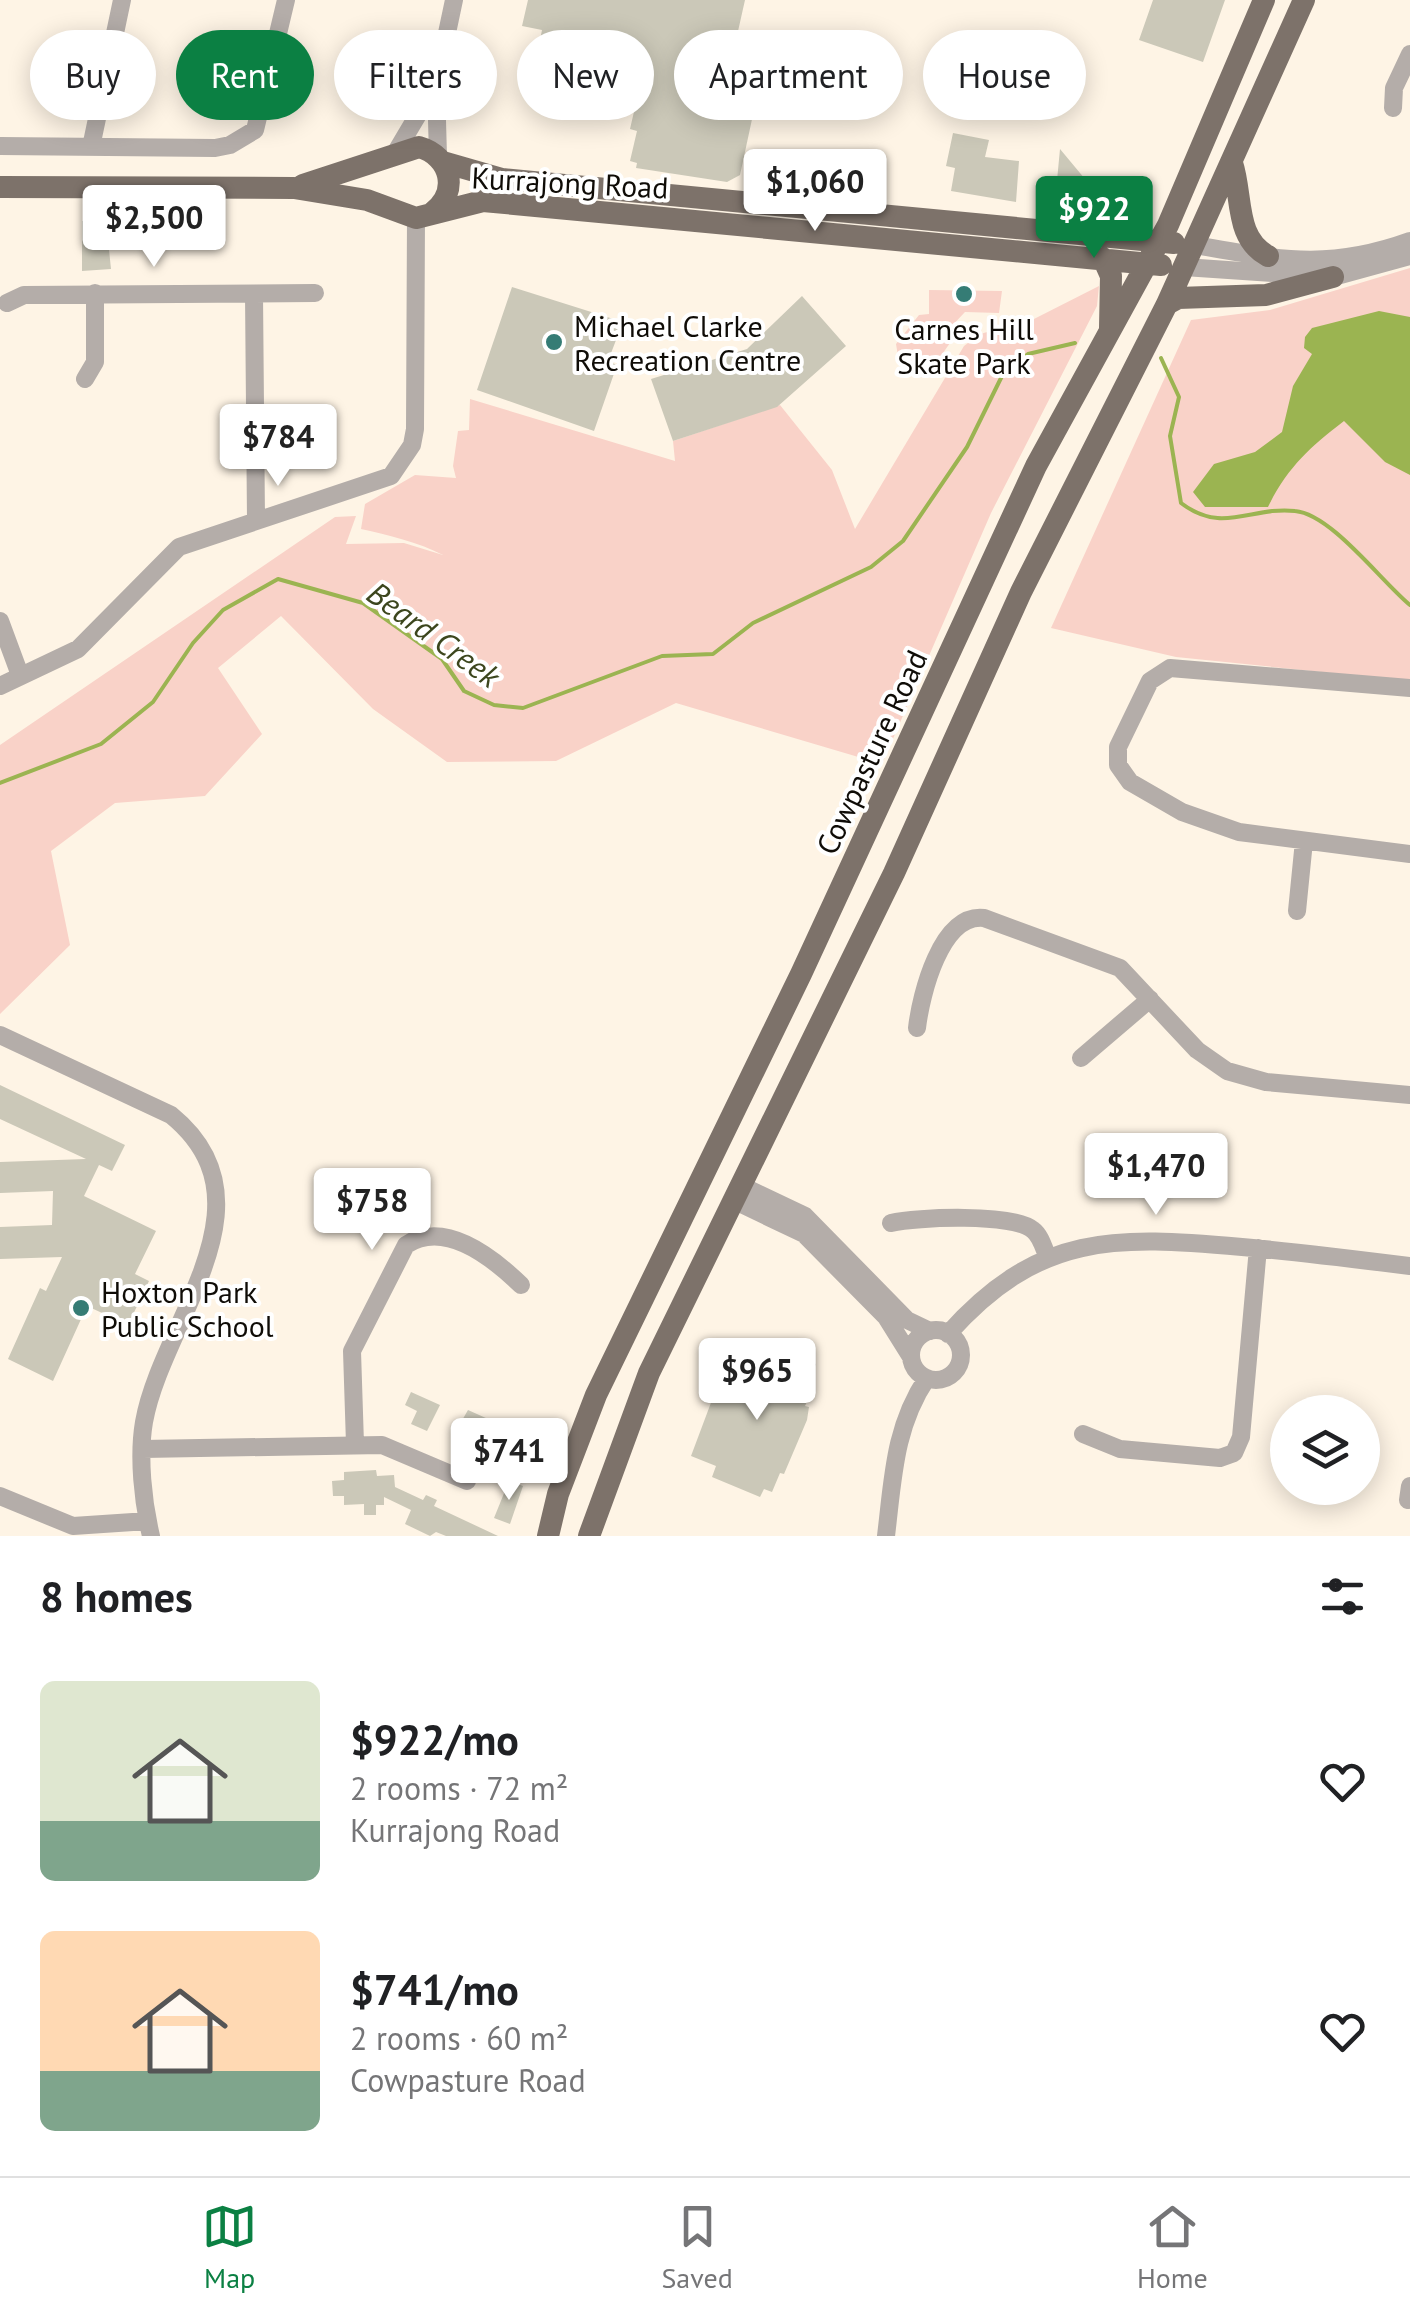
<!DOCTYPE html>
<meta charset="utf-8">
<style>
body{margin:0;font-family:"PT Sans",sans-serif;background:#f6f6f6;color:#202124;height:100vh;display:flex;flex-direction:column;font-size:38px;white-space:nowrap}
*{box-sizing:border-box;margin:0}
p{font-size:32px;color:#757577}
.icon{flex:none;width:55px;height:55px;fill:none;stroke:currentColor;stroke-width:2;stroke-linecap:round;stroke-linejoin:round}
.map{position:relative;height:1536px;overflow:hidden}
.sheet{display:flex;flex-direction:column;background:#fff;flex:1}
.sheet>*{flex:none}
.banner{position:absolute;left:30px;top:30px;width:1350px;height:90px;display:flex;gap:20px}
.fabs{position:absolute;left:1270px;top:1395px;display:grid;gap:20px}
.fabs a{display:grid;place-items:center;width:110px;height:110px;border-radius:50%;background:#fff;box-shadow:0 5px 25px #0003;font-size:50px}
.price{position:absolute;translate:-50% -85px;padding:0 22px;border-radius:10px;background:#fff;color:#222;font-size:32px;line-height:65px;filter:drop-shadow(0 2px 5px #0008)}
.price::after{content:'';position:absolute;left:50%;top:60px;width:30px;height:22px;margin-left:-15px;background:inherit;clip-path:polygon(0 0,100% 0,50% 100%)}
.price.active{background:#0b8043;color:#fff}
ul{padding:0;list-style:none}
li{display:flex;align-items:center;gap:30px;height:250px;padding:0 40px}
li span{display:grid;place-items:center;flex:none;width:280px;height:200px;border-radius:15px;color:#555}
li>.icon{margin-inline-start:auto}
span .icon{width:120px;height:120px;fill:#fffc;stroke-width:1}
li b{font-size:42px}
h2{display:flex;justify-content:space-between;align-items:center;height:120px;padding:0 40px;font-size:42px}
.chip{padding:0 35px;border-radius:45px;background:#fff;box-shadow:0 5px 25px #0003;font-size:35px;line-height:90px}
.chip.active{background:#0b8043;color:#fff}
.tabs{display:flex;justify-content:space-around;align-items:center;height:140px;border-top:2px solid #e0e0e0;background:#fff;font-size:28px;color:#757577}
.tabs a{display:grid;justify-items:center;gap:5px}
.tabs .active{color:#0b8043}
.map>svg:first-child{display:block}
.green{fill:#f9d2c8}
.water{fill:#9bb451}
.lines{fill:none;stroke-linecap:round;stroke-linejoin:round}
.stream{stroke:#9bb451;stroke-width:4}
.building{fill:#cbc8b8}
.minor{stroke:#b4ada9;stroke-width:18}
.major{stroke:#7d726a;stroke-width:22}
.poi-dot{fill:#357c75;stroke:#fff;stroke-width:4}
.labels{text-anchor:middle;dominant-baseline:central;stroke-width:8;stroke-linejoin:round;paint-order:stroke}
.street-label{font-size:30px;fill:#0f0c07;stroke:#fff}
.poi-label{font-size:30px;fill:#0f0c07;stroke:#fff;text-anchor:start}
.water-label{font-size:32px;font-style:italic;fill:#3c461d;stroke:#fff}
</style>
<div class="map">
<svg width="1410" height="1536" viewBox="0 0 1410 1536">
<rect width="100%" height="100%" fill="#fef4e5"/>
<!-- green -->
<path class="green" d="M1410,268V681L1176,657L1051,628L1191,320L1270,310Z
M1099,286L1097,306L991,513L882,764L676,703L556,761L447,762L373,709L281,616L218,668L262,734L205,796L115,803L51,851L70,945L0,1014V745L335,517L356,516L346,544L404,543L443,555C418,542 388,535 361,529L365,504L415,475L456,478L453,466L458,431L469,430L470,399L675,461L673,441L780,405L832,470L855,529L964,346L980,334L1032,320Z
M929,290L1002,291L999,313L965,312L948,330L950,343L931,370L898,356L896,344L919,315L929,314Z"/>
<!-- water -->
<path class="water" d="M1379,311L1410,317V475L1385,462L1344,421C1310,447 1287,468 1268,507H1205L1193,492L1214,464L1255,452L1282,432L1293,386L1312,354L1304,348L1305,337L1312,328Z"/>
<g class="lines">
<!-- stream -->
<path class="stream" d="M1161,358L1179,397L1170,436L1181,503C1223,535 1251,506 1295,511C1331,514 1381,581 1410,605
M0,783L101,744L153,702L193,643L223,610L278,579L363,603L442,659L464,691L494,705L523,708L662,656L713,654L753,623L871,567L903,541L967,447L1002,376L1028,354L1075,343"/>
</g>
<!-- building -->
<path class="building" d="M528,0H745L732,58L749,62L744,84L754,110L740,175L727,182L636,168L637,163L630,161L637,131L630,129L636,103L616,98L618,89L534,70L542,30L522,26Z
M1153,0H1225L1203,62L1139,40Z
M953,133L989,140L985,157L1019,161L1016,202L951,191L955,168L946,166Z
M1060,149L1105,203L1104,216L1054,212Z
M82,221H106L111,269L82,271Z
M512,287L623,322L608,361L617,365L594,431L477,390Z
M802,296L846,346L777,407L673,441L651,379L747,349Z
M0,1085L125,1145L112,1171L99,1165L84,1196L156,1231L135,1274L149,1281L128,1325L87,1306L53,1381L8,1359L40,1288L46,1291L62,1257L0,1259V1227L52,1225L53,1191L0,1193V1162L86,1159L0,1119Z
M773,1345L816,1364L807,1386L813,1388L805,1406L809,1407L807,1420L784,1474L780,1473L772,1492L764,1489L760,1497L712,1477L716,1466L691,1456L715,1392L720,1394L730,1371L751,1380L757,1365L763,1367Z
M411,1392L440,1405L427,1431L411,1424L417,1411L405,1405Z
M468,1410L497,1423L485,1450L453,1436Z
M523,1430L543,1437L535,1460L510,1453Z
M376,1470L377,1476L394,1475L395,1487L423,1500L426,1495L437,1500L434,1506L498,1536H446L436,1532L430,1536L405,1524L411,1510L384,1497V1505H376V1515H364V1504L344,1505V1496H333L332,1481L344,1480V1472Z
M509,1481L523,1486L510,1524L494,1518Z"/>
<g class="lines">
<!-- minor -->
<path class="minor" d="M1393,108L1394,88L1410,54
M0,146L215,148L230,145L255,130L286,0
M91,147L122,0
M397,150L435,86
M438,156L436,85L454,0
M1194,245C1278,259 1327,271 1410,241
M1184,267L1333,277L1410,256
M254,294L256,520
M7,303L24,295L315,293
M85,379L95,362V293
M0,621L20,675
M0,686L78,649L179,547L391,476L412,445L415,429L416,218
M1410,688L1170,668L1150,681L1118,747V765L1130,782L1182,812L1239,832L1410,854
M1297,911L1304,841
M917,1028C921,994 941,913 984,918L1120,968L1197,1050L1227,1071L1266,1082L1410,1095
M0,1035L171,1115C279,1203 162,1321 144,1422C138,1457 143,1502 151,1536
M1081,1058L1150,999
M742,1186L805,1216L907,1320L930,1331
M735,1201L804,1234L886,1317L911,1357
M891,1223C916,1217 1014,1213 1033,1230C1041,1236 1044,1249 1048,1258
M911 1355a25 25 0 1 1 50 0a25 25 0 1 1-50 0Z
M948,1334C1039,1232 1115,1236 1242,1247C1298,1252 1354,1259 1410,1266
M1083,1434L1120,1449L1220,1458L1234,1453L1241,1437L1258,1248
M355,1444L352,1351L406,1245C445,1219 493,1258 521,1285
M143,1449L382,1445L467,1481
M0,1496L73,1526L148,1521
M1408,1500L1410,1486
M886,1536C893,1479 894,1427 927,1378"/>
<!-- major -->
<path class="major" d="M443,162L502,179L1174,243
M1232,163C1243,196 1234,238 1268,256
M303,185L419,147C451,156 460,192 432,213
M0,187L294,188L367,200L416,218L483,201L1161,265
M1103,258L1111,276L1110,328
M1167,304L1178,298L1266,295L1333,277
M548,1536L558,1494L596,1395L801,974L1036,466L1168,225L1264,0
M589,1536L649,1373L894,873L1021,592L1167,304L1304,0"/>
</g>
<!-- markers -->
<g class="poi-dot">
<circle cx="964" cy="294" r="10"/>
<circle cx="554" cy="342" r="10"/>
<circle cx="81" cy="1308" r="10"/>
</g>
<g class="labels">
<!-- street labels -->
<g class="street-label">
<text transform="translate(570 182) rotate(3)">Kurrajong Road</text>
<text transform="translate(871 752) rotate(-65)">Cowpasture Road</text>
</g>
<!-- poi labels -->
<g class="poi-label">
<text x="574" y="325">Michael Clarke<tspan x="574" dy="34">Recreation Centre</tspan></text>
<text x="964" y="328" text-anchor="middle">Carnes Hill<tspan x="964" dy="34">Skate Park</tspan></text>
<text x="101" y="1291">Hoxton Park<tspan x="101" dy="34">Public School</tspan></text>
</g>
<!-- water labels -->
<g class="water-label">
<text transform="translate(434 634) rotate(36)">Beard Creek</text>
</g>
</g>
</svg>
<div class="fabs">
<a><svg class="icon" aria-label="layers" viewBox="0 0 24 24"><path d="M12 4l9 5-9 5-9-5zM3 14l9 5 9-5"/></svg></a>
</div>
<b class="price" style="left:815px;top:234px">$1,060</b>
<b class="price active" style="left:1094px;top:261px">$922</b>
<b class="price" style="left:154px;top:270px">$2,500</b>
<b class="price" style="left:278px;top:489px">$784</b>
<b class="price" style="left:1156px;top:1218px">$1,470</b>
<b class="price" style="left:372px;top:1253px">$758</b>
<b class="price" style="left:757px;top:1423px">$965</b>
<b class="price" style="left:509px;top:1503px">$741</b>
<div class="banner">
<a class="chip">Buy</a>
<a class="chip active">Rent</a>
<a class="chip">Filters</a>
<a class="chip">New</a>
<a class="chip">Apartment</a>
<a class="chip">House</a>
</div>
</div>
<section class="sheet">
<h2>8 homes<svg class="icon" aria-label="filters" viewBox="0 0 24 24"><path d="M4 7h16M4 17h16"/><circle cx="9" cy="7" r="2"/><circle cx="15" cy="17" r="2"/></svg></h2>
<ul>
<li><span style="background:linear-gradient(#dfe7d0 70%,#7fa58c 0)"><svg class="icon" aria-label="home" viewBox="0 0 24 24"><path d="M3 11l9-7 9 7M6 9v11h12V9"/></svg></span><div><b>$922/mo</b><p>2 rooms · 72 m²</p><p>Kurrajong Road</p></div><svg class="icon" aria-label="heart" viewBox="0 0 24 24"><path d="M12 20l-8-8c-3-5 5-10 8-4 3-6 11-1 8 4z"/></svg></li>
<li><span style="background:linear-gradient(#ffd9b3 70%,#7fa58c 0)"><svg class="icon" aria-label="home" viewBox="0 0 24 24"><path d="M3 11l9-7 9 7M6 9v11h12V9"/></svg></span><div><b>$741/mo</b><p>2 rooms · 60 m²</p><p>Cowpasture Road</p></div><svg class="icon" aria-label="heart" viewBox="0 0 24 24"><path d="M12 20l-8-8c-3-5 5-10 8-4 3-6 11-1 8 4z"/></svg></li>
</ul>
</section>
<nav class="tabs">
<a class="active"><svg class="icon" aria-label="map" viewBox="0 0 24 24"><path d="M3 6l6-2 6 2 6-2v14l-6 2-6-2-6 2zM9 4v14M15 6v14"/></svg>Map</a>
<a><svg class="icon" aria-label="saved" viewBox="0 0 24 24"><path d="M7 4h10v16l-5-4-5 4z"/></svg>Saved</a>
<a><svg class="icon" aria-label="home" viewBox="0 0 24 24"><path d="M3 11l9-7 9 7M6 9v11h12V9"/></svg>Home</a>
</nav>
